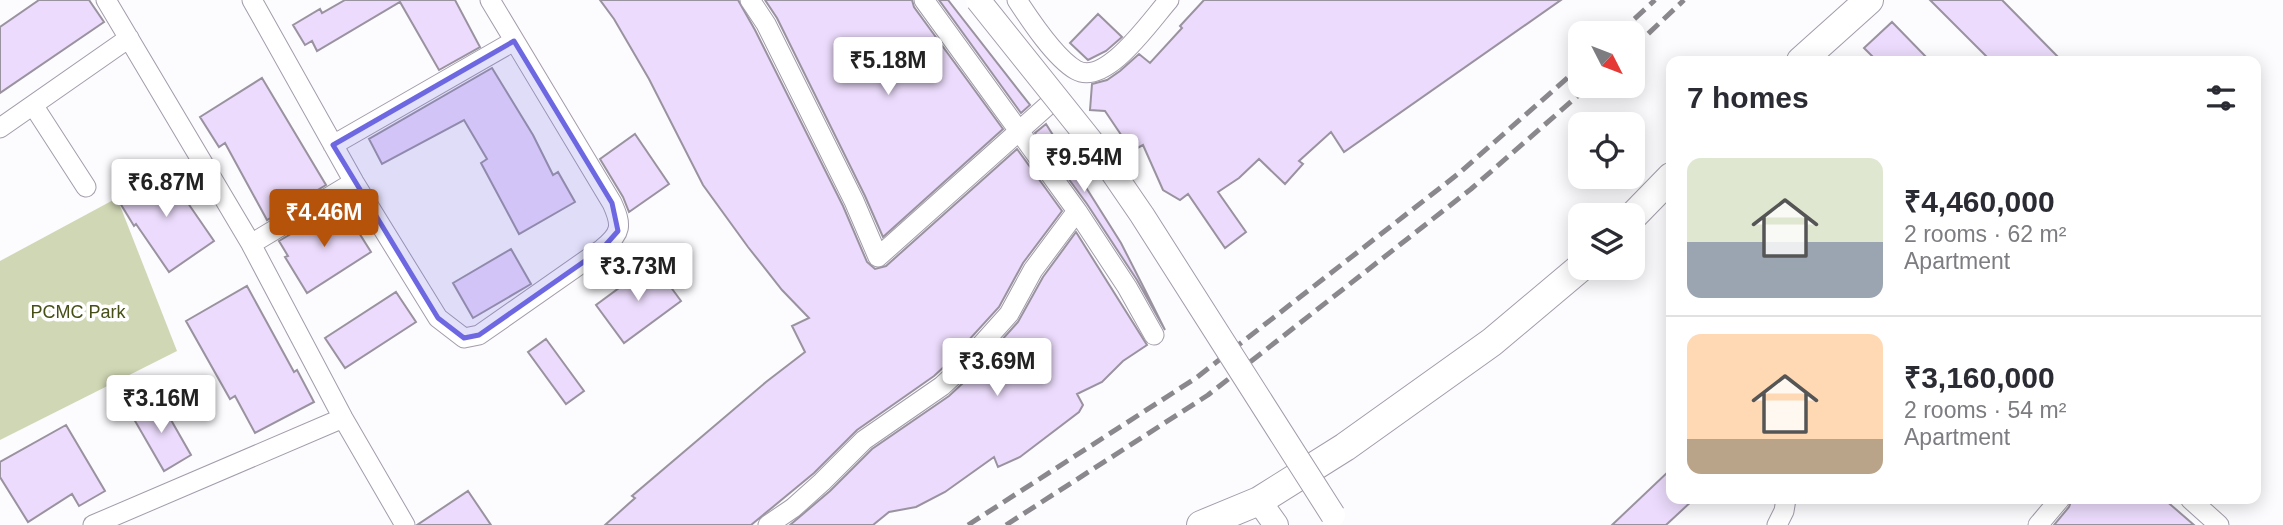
<!DOCTYPE html>
<meta charset="utf-8">
<style>
body{margin:0;font-family:Helvetica,sans-serif;background:#f2f2f3;color:#2b2b33;height:100vh;display:flex;flex-direction:column;font-size:26px;white-space:nowrap}
*{box-sizing:border-box;margin:0}
p{font-size:23px;color:#7c7c81}
.icon{flex:none;width:38px;height:38px;fill:none;stroke:currentColor;stroke-width:2;stroke-linecap:round;stroke-linejoin:round}
.map{position:relative;flex:1;overflow:hidden}
.details{position:absolute;left:1666px;top:56px;width:595px;height:448px;display:flex;flex-direction:column;background:#fff;border-radius:14px;box-shadow:0 4px 18px #0003}
.details>*{flex:none}
.needle{width:46px;rotate:132deg}
.controls{position:absolute;left:1568px;top:21px;display:grid;gap:14px}
.controls a{display:grid;place-items:center;width:77px;height:77px;border-radius:14px;background:#fff;box-shadow:0 4px 18px #0003;font-size:35px}
.price{position:absolute;translate:-50% -60px;padding:0 16px;border-radius:7px;background:#fff;color:#222;font-size:23px;line-height:46px;filter:drop-shadow(0 2px 4px #0008)}
.price::after{content:'';position:absolute;left:50%;top:42px;width:21px;height:16px;margin-left:-10px;background:inherit;clip-path:polygon(0 0,100% 0,50% 100%)}
.price.selected{background:#b45309;color:#fff}
ul{padding:0;list-style:none}
li{display:flex;align-items:center;gap:21px;height:175px;padding:0 21px}
li+li{border-top:2px solid #e1e1e2}
li span{display:grid;place-items:center;flex:none;width:196px;height:140px;border-radius:14px;color:#555}
li>.icon{margin-inline-start:auto}
span .icon{width:84px;height:84px;fill:#fffc;stroke-width:1}
li b{font-size:30px}
h2{display:flex;justify-content:space-between;align-items:center;height:84px;padding:0 21px;font-size:30px}
.map>svg:first-child{display:block}
.green{fill:#d0d7b4}
.building{fill:#ecdbfc;stroke:#9993a0;stroke-width:2}
.lines{fill:none;stroke-linecap:round;stroke-linejoin:round}
.minor-casing{stroke:#a39caa;stroke-width:21}
.tertiary-casing{stroke:#a39caa;stroke-width:26}
.secondary-casing{stroke:#a39caa;stroke-width:30}
.minor{stroke:#fff;stroke-width:19}
.tertiary{stroke:#fff;stroke-width:24}
.secondary{stroke:#fff;stroke-width:28}
.rail{stroke:#8a888c;stroke-width:5;stroke-dasharray:14 7;stroke-linecap:butt}
.tertiary-bridge-casing{stroke:#a39caa;stroke-width:26;stroke-linecap:butt}
.tertiary-bridge{stroke:#fff;stroke-width:24}
.marked{fill:#6d68e2;fill-opacity:0.2;stroke:#6d68e2;stroke-width:5;stroke-linejoin:round}
.labels{text-anchor:middle;dominant-baseline:central;stroke-width:7;stroke-linejoin:round;paint-order:stroke}
.park-label{font-size:18px;fill:#474e16;stroke:#fff}
</style>
<div class="map">
<svg width="2283" height="525" viewBox="0 0 2283 525">
<rect width="100%" height="100%" fill="#fcfbfe"/>
<!-- green -->
<path class="green" d="M117,198L177,351L0,440V261Z"/>
<!-- building -->
<path class="building" d="M39,0H89L104,22L0,93V27Z
M345,0H455L480,47L439,70L400,2L317,51L312,41L305,45L293,25L320,9L322,13Z
M600,0H738L755,30L843,206L867,262L875,269L886,266L1017,149L1062,211L1023,263L999,307L947,364L934,376L857,430L814,473L751,525H605L635,498L632,496L766,382L805,352L792,326L809,318L782,290L748,247L703,185L649,79L614,19Z
M765,0H912L914,7L1003,129L883,237L865,196L777,18Z
M939,0H948L1030,105L1021,113Z
M1204,0H1561L1344,152L1331,132L1299,161L1303,164L1285,184L1259,159L1239,178L1218,192L1246,232L1225,248L1188,194L1180,200L1163,190L1143,145L1132,151L1105,111L1090,110L1092,84L1107,80L1120,71L1139,54L1150,63L1182,28L1180,26Z
M1930,0H2002L2062,61H1991Z
M1098,14L1122,37L1106,51L1088,60L1070,43Z
M1892,22L1930,61H1877L1864,48Z
M492,68L533,135L553,175L558,172L575,202L519,234L481,163L487,159L464,120L382,164L369,139Z
M262,78L326,185L267,220L225,143L219,147L200,117Z
M1046,124L1121,243L1146,292L1165,330L1137,280L1087,204L1035,133Z
M635,134L669,184L629,212L623,197L600,159Z
M168,167L185,195L183,196L214,241L169,272L136,224L134,226L117,198Z
M338,206L346,219L349,217L371,252L307,293L285,257L288,256L279,241Z
M1076,232L1147,345L1123,361L1102,382L1077,394L1083,405L1079,412L1020,457L998,467L994,457L945,492L916,507L889,512L873,525H790L830,491L872,449L949,396L964,382L1018,322L1043,277Z
M511,249L531,284L473,318L453,283Z
M653,263L681,301L624,343L596,305Z
M247,286L294,372L297,370L314,402L255,433L235,396L230,399L186,321Z
M396,292L416,322L345,368L325,338Z
M546,339L584,391L566,404L528,352Z
M159,399L191,455L164,471L131,414Z
M66,425L105,491L79,506L72,494L28,522L0,477V462Z
M1671,469V499H1694L1666,525H1612Z
M468,491L491,525H417Z
M2072,499H2164L2194,525H2054L2069,507Z"/>
<g class="lines">
<defs>
<path id="minor" d="M106,0L251,244L343,418L405,525
M252,0L354,182L438,318L464,338L479,335L602,249C622,233 622,225 612,203L490,0
M750,0L766,24L854,201L878,257L1056,98
M924,0L1077,211L1127,287L1154,335
M1017,0C1030,20 1055,58 1076,70C1106,87 1151,20 1169,0
M33,105L86,187
M0,128L129,38
M333,145L514,41
M251,244L354,182
M2190,499L2219,525
M93,525L343,418
M768,525L793,508L822,482L864,440L942,386L956,373L1009,314L1033,270L1077,211
M1777,525L1784,511L1786,499
M2038,525L2060,499"/>
<path id="tertiary" d="M1259,501L1276,525"/>
<path id="secondary" d="M1801,61L1869,0
M1633,216L1671,177
M1201,525L1259,501L1345,447L1492,342L1580,268"/>
</defs>
<!-- minor casing -->
<use href="#minor" class="minor-casing"/>
<!-- tertiary casing -->
<use href="#tertiary" class="tertiary-casing"/>
<!-- secondary casing -->
<use href="#secondary" class="secondary-casing"/>
<!-- minor -->
<use href="#minor" class="minor"/>
<!-- tertiary -->
<use href="#tertiary" class="tertiary"/>
<!-- secondary -->
<use href="#secondary" class="secondary"/>
<!-- rail -->
<path class="rail" d="M1619,33L1655,0
M1633,48L1684,0
M968,525L1196,378L1458,174L1580,67
M1006,525L1208,395L1471,189L1589,86"/>
<defs>
<path id="tertiary-bridge" d="M978,0L1094,145L1142,215L1333,515"/>
</defs>
<!-- tertiary-bridge casing -->
<use href="#tertiary-bridge" class="tertiary-bridge-casing"/>
<!-- tertiary-bridge -->
<use href="#tertiary-bridge" class="tertiary-bridge"/>
</g>
<!-- marked area -->
<path class="marked" d="M514,41L612,203L618,231L602,249L479,335L464,338L438,318L333,145Z"/>
<g class="labels">
<!-- park labels -->
<g class="park-label">
<text x="78" y="312">PCMC Park</text>
</g>
</g>
</svg>
<div class="controls">
<a><svg class="needle" viewBox="-14 -14 28 28"><path d="M0-13l5 13h-10z" fill="#e53935"/><path d="M0 13l5-13h-10z" fill="#7c7c81"/></svg></a>
<a><svg class="icon" aria-label="locate" viewBox="0 0 24 24"><circle cx="12" cy="12" r="6"/><path d="M12 2v4M12 18v4M2 12h4M18 12h4"/></svg></a>
<a><svg class="icon" aria-label="layers" viewBox="0 0 24 24"><path d="M12 4l9 5-9 5-9-5zM3 14l9 5 9-5"/></svg></a>
</div>
<b class="price" style="left:888px;top:97px">₹5.18M</b>
<b class="price" style="left:1084px;top:194px">₹9.54M</b>
<b class="price" style="left:166px;top:219px">₹6.87M</b>
<b class="price selected" style="left:324px;top:249px">₹4.46M</b>
<b class="price" style="left:638px;top:303px">₹3.73M</b>
<b class="price" style="left:997px;top:398px">₹3.69M</b>
<b class="price" style="left:161px;top:435px">₹3.16M</b>
<section class="details">
<h2>7 homes<svg class="icon" aria-label="filters" viewBox="0 0 24 24"><path d="M4 7h16M4 17h16"/><circle cx="9" cy="7" r="2"/><circle cx="15" cy="17" r="2"/></svg></h2>
<ul>
<li><span style="background:linear-gradient(#dfe7d0 60%,#9aa5b1 0)"><svg class="icon" aria-label="home" viewBox="0 0 24 24"><path d="M3 11l9-7 9 7M6 9v11h12V9"/></svg></span><div><b>₹4,460,000</b><p>2 rooms · 62 m²</p><p>Apartment</p></div></li>
<li><span style="background:linear-gradient(#ffd9b3 75%,#b9a48a 0)"><svg class="icon" aria-label="home" viewBox="0 0 24 24"><path d="M3 11l9-7 9 7M6 9v11h12V9"/></svg></span><div><b>₹3,160,000</b><p>2 rooms · 54 m²</p><p>Apartment</p></div></li>
</ul>
</section>
</div>
